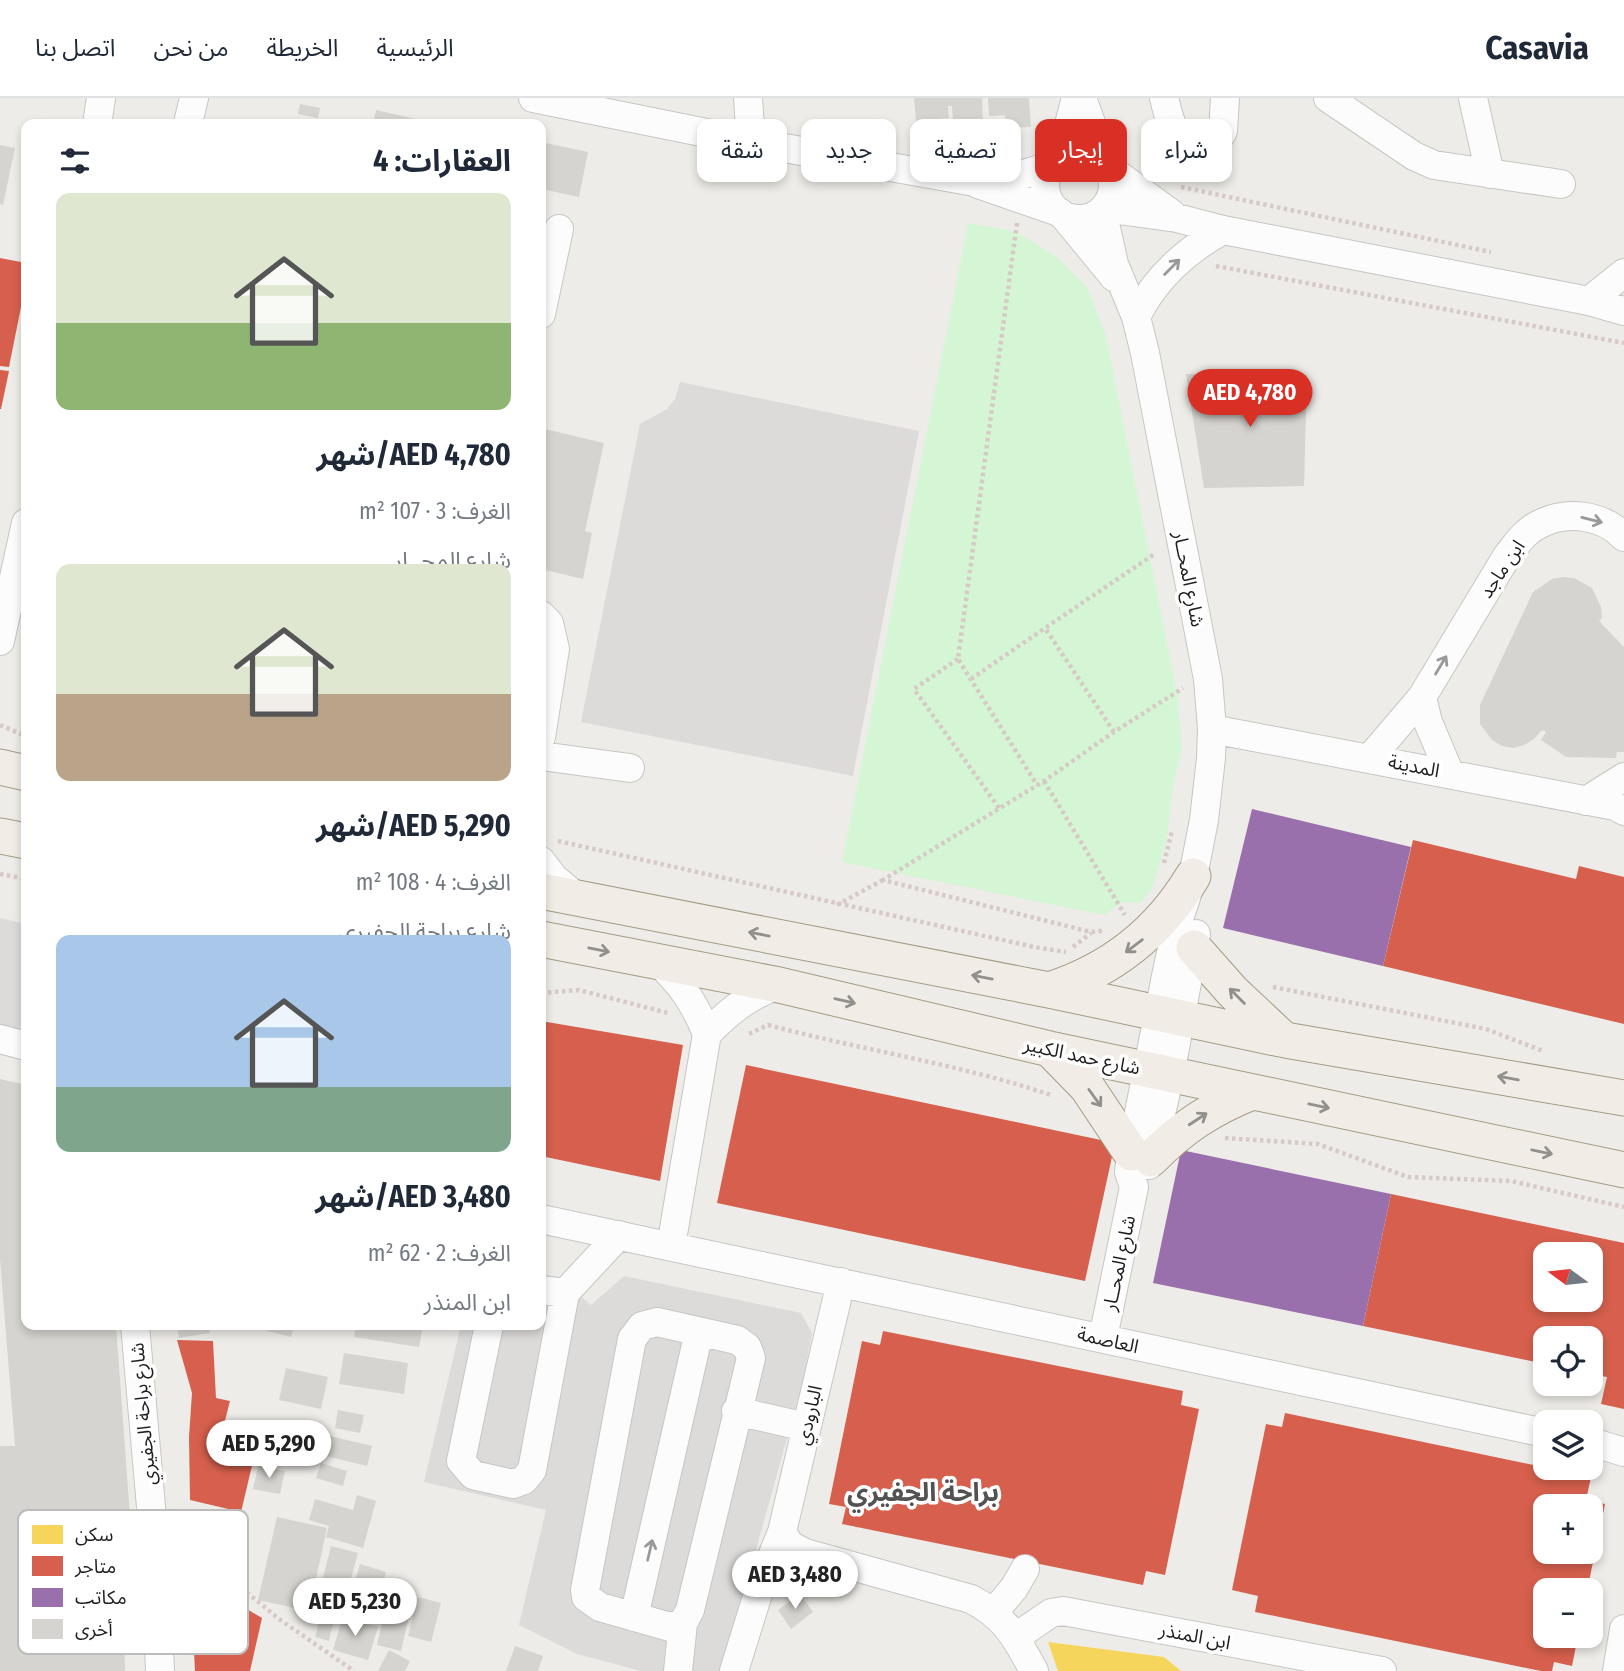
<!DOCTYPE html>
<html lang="ar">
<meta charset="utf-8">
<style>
body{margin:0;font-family:"Fira Sans Condensed","Noto Sans Arabic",sans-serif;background:#f6f6f7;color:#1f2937;direction:rtl;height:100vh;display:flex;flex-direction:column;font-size:26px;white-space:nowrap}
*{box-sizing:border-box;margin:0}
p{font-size:23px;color:#747a83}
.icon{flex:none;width:38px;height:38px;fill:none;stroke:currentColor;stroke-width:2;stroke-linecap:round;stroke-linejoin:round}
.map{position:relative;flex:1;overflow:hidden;direction:ltr}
.drawer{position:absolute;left:21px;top:21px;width:525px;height:1211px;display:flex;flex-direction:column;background:#fff;border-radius:14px;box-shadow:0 4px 10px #0003;direction:rtl}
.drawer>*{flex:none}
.top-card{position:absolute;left:567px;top:21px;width:665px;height:63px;direction:rtl;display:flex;gap:14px}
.needle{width:46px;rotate:285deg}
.controls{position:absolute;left:1533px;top:1144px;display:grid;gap:14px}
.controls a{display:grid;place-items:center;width:70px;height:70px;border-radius:14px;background:#fff;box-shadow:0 4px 10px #0003;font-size:35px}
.price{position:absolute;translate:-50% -60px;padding:0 16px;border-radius:24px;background:#fff;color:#222;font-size:23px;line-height:46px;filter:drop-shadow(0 2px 4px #0008)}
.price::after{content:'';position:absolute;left:50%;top:42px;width:21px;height:16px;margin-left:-10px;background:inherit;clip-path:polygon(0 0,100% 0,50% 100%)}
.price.active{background:#d93025;color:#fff}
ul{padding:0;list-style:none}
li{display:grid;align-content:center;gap:14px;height:371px;padding:0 35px}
li span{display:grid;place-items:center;height:217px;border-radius:14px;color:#555}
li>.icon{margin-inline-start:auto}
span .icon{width:126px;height:126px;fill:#fffc;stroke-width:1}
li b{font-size:30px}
h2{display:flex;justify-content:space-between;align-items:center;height:84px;padding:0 35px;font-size:30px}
.tag{padding:0 24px;border-radius:14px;background:#fff;box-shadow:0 4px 10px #0003;font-size:24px;line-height:63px}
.tag.active{background:#d93025;color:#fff}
header{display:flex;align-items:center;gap:42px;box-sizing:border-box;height:98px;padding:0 35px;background:#fff;border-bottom:2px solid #e0e1e3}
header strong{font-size:33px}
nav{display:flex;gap:38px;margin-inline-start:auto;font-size:24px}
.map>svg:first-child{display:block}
.religious{fill:#dcdbd9}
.park{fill:#d4f6d5}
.homes{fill:#f6d55c}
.shops{fill:#d6604d;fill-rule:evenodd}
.offices{fill:#9970ab}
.building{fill:#d6d4d0}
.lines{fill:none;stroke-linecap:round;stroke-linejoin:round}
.minor-casing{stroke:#c6c6c4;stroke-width:30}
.major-casing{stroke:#a49b84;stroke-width:37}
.path{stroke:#d7c9c6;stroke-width:4.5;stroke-dasharray:3.5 3.5;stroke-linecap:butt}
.minor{stroke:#fcfcfc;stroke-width:28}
.major{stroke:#f1ece5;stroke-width:35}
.oneway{stroke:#999}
.oneway2{stroke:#92908c}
.labels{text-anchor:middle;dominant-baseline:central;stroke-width:7;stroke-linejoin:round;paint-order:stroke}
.street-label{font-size:19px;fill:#1f1f1f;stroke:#fff}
.district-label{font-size:26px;font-weight:bold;fill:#525252;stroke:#fff}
.key{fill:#fff;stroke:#bcbcbc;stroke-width:2}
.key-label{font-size:19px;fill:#1f1f1f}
</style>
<header>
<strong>Casavia</strong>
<nav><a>الرئيسية</a><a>الخريطة</a><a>من نحن</a><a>اتصل بنا</a></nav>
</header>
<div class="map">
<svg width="1624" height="1573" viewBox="0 0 1624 1573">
<rect width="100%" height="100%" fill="#eeece8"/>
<!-- religious -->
<path class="religious" d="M680,284L919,333L853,678L581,624L640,326L667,311L675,301Z
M0,820L26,826V963L0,957Z
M541,1178L561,1182L591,1207L624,1178L801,1215L812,1235L803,1283L722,1573H641L577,1556L519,1527L546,1412L424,1384L461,1227H541Z"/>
<!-- park -->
<path class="park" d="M968,125L1008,132L1025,139L1057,159L1087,189L1106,238L1178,600L1182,650L1173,688L1167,741L1152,791L1140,805L1123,804L1104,817L842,764Z"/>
<!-- homes -->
<path class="homes" d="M1048,1544L1164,1559L1181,1573H1058Z"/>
<!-- shops -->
<path class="shops" d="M0,160L26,165V184L9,269L0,268Z
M0,272L9,273L1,311H0Z
M1413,742L1576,781L1579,768L1624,779V926L1383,868Z
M541,923L683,947L660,1083L541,1058Z
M746,967L1115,1045L1085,1183L717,1105Z
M1391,1096L1624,1145V1311L1601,1306L1607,1279L1591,1276V1241H1545V1266L1363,1228ZM1545,1157H1591V1202H1545Z
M883,1233L1183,1293L1181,1307L1199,1311L1165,1477L1146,1473L1143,1487L842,1426L846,1409L829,1406L862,1243L880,1247Z
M177,1242L213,1243L216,1300L230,1303L219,1346L255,1355L241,1414L190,1402L189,1339L192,1295Z
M1285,1315L1591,1379L1586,1402L1605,1406L1587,1493H1545V1538H1578L1572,1568L1554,1564L1552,1573H1541L1255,1514L1258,1498L1232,1492L1266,1326L1282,1329ZM1545,1409H1591V1454H1545Z
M190,1477L262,1520L250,1573H195Z"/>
<!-- offices -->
<path class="offices" d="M1252,711L1411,749L1383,868L1223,830Z
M1181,1052L1391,1096L1363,1228L1153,1185Z"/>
<!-- building -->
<path class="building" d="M914,0H982L983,23L953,25L952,8H948L949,20L916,23Z
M988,0H1029L1031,29L1006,30L1005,17L989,18Z
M300,6L320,10L318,20L298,16Z
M376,12L434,25V26H373Z
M541,44L588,54L579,99L541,91Z
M0,47L15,50L3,107L0,106Z
M1186,276L1307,277L1304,388L1204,390Z
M541,330L604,345L585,433L592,435L583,481L541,471Z
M1563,479L1574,480L1592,490L1601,509L1602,520L1599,523L1624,549V654H1617L1616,660L1566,659L1541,642L1546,634L1542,632L1534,641L1524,647L1513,650L1502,648L1492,642L1480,626V607L1533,494L1552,481Z
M0,981L26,987V1227H116L135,1486L123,1487L125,1573H0V1348H15L0,1161Z
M177,1227H209L210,1235L179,1240Z
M244,1227H294L291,1239Z
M356,1227H423L419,1249L354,1239Z
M344,1255L408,1265L404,1296L339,1286Z
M286,1270L328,1279L321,1311L279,1302Z
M338,1312L364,1317L360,1335L335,1330Z
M274,1333L298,1341L290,1367L266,1359Z
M330,1338L372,1348L367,1368L326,1358Z
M321,1365L347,1373L343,1388L316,1380Z
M258,1368L285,1373L280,1396L253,1391Z
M357,1397L376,1403L363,1450L326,1439L329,1428L309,1422L315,1401L353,1412Z
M277,1419L327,1430L309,1513L258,1502Z
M331,1448L358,1455L344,1506L318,1499Z
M360,1466L386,1474L372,1525L345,1517Z
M800,1496L813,1514L791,1531L778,1512Z
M418,1499L441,1505L431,1544L408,1538Z
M388,1500L412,1506L401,1553L377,1547Z
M323,1509L336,1513L329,1543L315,1539Z
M343,1518L378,1529L368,1562L333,1552Z
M515,1548L543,1558L538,1573H506Z
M389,1552L410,1563L405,1573H378Z"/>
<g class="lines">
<defs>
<path id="minor" d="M533,0L751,44L969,83C1000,84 1026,78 1054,65
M748,0L751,44
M1082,0L1106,66
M1164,0C1173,35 1175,53 1217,43L1223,33L1225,0
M1328,0L1414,58L1434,67L1561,86
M1473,0L1490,76
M188,25L194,0
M97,26L101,0
M1045 87a34 34 0 1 1 68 0a34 34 0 1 1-68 0Z
M1060,60L1076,0
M1109,70L1172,116
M978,86L1059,114
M1104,110L1177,120L1223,132L1589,203L1624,213
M1102,112L1114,166L1136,219L1145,255L1208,581L1212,631L1211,660L1204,722L1193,778L1177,827L1166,878L1131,1055L1129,1074L1134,1089L1103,1240
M1063,117L1114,179
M1589,203L1624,175
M541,216L559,131
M1136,219C1155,180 1185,153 1223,132
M541,517L549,525L555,551L541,639
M0,543L26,425
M1422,599L1428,624L1450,676
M1212,631L1615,708L1624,713
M541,658L630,670
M1370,660L1422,599L1507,458C1516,447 1524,434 1538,427C1566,412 1602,416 1624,439
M1586,703L1624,679
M541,763L554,780L579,801
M657,863C682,887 694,904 707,936L671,1148
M707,936C728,914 749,897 779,887
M0,941L26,948
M1149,1067L1170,977L1196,836
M541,1121L1545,1335
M841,1184L782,1434L790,1447L805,1455L971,1501C1006,1519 1016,1540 1034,1573
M541,1192L565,1195
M657,1224L737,1242L747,1249L751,1260L690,1512L683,1525L670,1529L600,1509L586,1499L585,1492L632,1241L642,1228Z
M135,1227L155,1454L160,1573
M489,1227L461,1363L473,1377L513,1386L524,1382L532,1372L565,1195L619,1137
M736,1313L806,1329
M1591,1344L1624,1354
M994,1514L1014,1490L1025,1471
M634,1519L699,1234
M1016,1539L1051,1515L1063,1513L1382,1573
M678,1573L683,1525
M734,1573L762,1483L782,1434
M1617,1573L1624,1531"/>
<path id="major" d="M0,669L26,675
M0,738L26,743
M541,793L1049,892L1285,942L1624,1000
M541,841L779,887L1050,951L1624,1072
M1194,850L1233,894L1282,940
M1049,892C1112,872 1159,835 1193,778
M1050,951L1087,989L1131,1055
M1151,1061C1181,1030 1212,1010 1252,994"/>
</defs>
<!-- minor casing -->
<use href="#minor" class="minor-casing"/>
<!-- major casing -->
<use href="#major" class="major-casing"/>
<!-- path -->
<path class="path" d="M1181,89L1491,154
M1017,125L958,561L1037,687
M1216,168L1624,245
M958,561L914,591L999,710
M971,581L1045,530
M0,627L26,638
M1114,634L1045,530L1156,455
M1044,683L1125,817
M558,743L1034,849L1066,854
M1164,765L1172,733
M0,776L26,781
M837,807L883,782
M1102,833L1091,834L883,782L1044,683L1114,634L1183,590
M1073,849L1091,835
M1273,889L1486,931L1543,953
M541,895L579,892L668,915
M749,936L768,927C862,952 959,966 1051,997
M1225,1040L1318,1046L1408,1079L1511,1083L1624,1109
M180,1460L215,1468L279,1521L354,1573"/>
<!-- minor -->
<use href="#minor" class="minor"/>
<!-- major -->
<use href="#major" class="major"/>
</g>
<!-- one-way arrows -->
<defs><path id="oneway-shaft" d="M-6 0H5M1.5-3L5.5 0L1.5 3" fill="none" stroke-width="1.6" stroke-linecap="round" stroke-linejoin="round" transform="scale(1.75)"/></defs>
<g class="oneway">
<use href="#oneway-shaft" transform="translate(1172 169) rotate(-45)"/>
<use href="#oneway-shaft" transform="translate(1592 422) rotate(14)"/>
<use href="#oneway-shaft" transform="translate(1441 567) rotate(-59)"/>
<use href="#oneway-shaft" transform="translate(650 1452) rotate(-77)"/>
</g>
<g class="oneway2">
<use href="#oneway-shaft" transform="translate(759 836) rotate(-169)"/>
<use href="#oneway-shaft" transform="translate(1134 848) rotate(143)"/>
<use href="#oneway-shaft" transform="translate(599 852) rotate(11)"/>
<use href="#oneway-shaft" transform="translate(982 879) rotate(-169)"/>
<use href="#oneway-shaft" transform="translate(1237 898) rotate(-135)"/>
<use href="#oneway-shaft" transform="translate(845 903) rotate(13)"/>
<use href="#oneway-shaft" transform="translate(1508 980) rotate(-170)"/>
<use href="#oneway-shaft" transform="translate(1095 1000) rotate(54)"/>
<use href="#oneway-shaft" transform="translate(1319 1008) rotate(12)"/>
<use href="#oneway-shaft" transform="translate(1198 1021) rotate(-33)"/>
<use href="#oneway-shaft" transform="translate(1542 1054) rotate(12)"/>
</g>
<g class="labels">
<!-- street labels -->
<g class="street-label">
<text transform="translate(1502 471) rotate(-56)">ابن ماجد</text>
<text transform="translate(1189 481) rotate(79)">شارع المحــار</text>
<text transform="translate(1414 668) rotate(11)">المدينة</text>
<text transform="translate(1082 958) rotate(12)">شارع حمد الكبير</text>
<text transform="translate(1119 1165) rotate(-78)">شارع المحــار</text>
<text transform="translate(1108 1242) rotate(13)">العاصمة</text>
<text transform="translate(143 1316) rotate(-95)">شارع براحة الجفيري</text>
<text transform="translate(809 1317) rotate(-77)">البارودي</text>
<text transform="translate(1195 1538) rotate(11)">ابن المنذر</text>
</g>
<!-- district labels -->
<g class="district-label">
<text x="923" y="1394">براحة الجفيري</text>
</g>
</g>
<!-- legend -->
<rect x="18" y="1412" width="230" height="144" rx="10" class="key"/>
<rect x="32" y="1427" width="31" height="19" fill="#f6d55c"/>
<rect x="32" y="1458" width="31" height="20" fill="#d6604d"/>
<rect x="32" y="1490" width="31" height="19" fill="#9970ab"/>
<rect x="32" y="1521" width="31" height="20" fill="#d6d4d0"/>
<g class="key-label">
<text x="75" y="1443">سكن</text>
<text x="75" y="1475">متاجر</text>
<text x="75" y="1506">مكاتب</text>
<text x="75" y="1538">أخرى</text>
</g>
</svg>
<div class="controls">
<a><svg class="needle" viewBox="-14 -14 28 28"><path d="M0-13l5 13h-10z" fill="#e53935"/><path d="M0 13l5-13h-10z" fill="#747a83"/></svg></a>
<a><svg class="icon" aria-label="locate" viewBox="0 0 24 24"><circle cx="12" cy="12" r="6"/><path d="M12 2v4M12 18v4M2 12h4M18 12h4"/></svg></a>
<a><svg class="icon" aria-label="layers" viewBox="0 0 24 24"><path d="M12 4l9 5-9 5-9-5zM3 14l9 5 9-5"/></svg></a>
<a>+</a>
<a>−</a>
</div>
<b class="price active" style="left:1250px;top:331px">AED 4,780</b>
<b class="price" style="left:269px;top:1382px">AED 5,290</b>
<b class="price" style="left:795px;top:1513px">AED 3,480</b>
<b class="price" style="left:355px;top:1540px">AED 5,230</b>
<div class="top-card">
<a class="tag">شراء</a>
<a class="tag active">إيجار</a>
<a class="tag">تصفية</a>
<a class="tag">جديد</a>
<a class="tag">شقة</a>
</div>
<section class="drawer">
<h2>العقارات: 4<svg class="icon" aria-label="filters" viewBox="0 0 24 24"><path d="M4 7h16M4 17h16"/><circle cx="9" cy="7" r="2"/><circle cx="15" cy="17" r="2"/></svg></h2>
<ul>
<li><span style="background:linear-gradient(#dfe7d0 60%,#8fb573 0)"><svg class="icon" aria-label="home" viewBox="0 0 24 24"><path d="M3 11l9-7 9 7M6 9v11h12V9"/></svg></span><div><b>AED 4,780/شهر</b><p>الغرف: 3 · 107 m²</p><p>شارع المحــار</p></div></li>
<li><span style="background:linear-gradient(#dfe7d0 60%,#b9a48a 0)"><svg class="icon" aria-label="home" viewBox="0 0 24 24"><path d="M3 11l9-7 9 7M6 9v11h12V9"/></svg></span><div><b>AED 5,290/شهر</b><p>الغرف: 4 · 108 m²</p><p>شارع براحة الجفيري</p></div></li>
<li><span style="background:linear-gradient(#a9c7e8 70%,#7fa58c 0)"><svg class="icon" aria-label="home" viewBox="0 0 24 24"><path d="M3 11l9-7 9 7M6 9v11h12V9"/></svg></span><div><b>AED 3,480/شهر</b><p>الغرف: 2 · 62 m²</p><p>ابن المنذر</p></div></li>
</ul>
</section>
</div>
